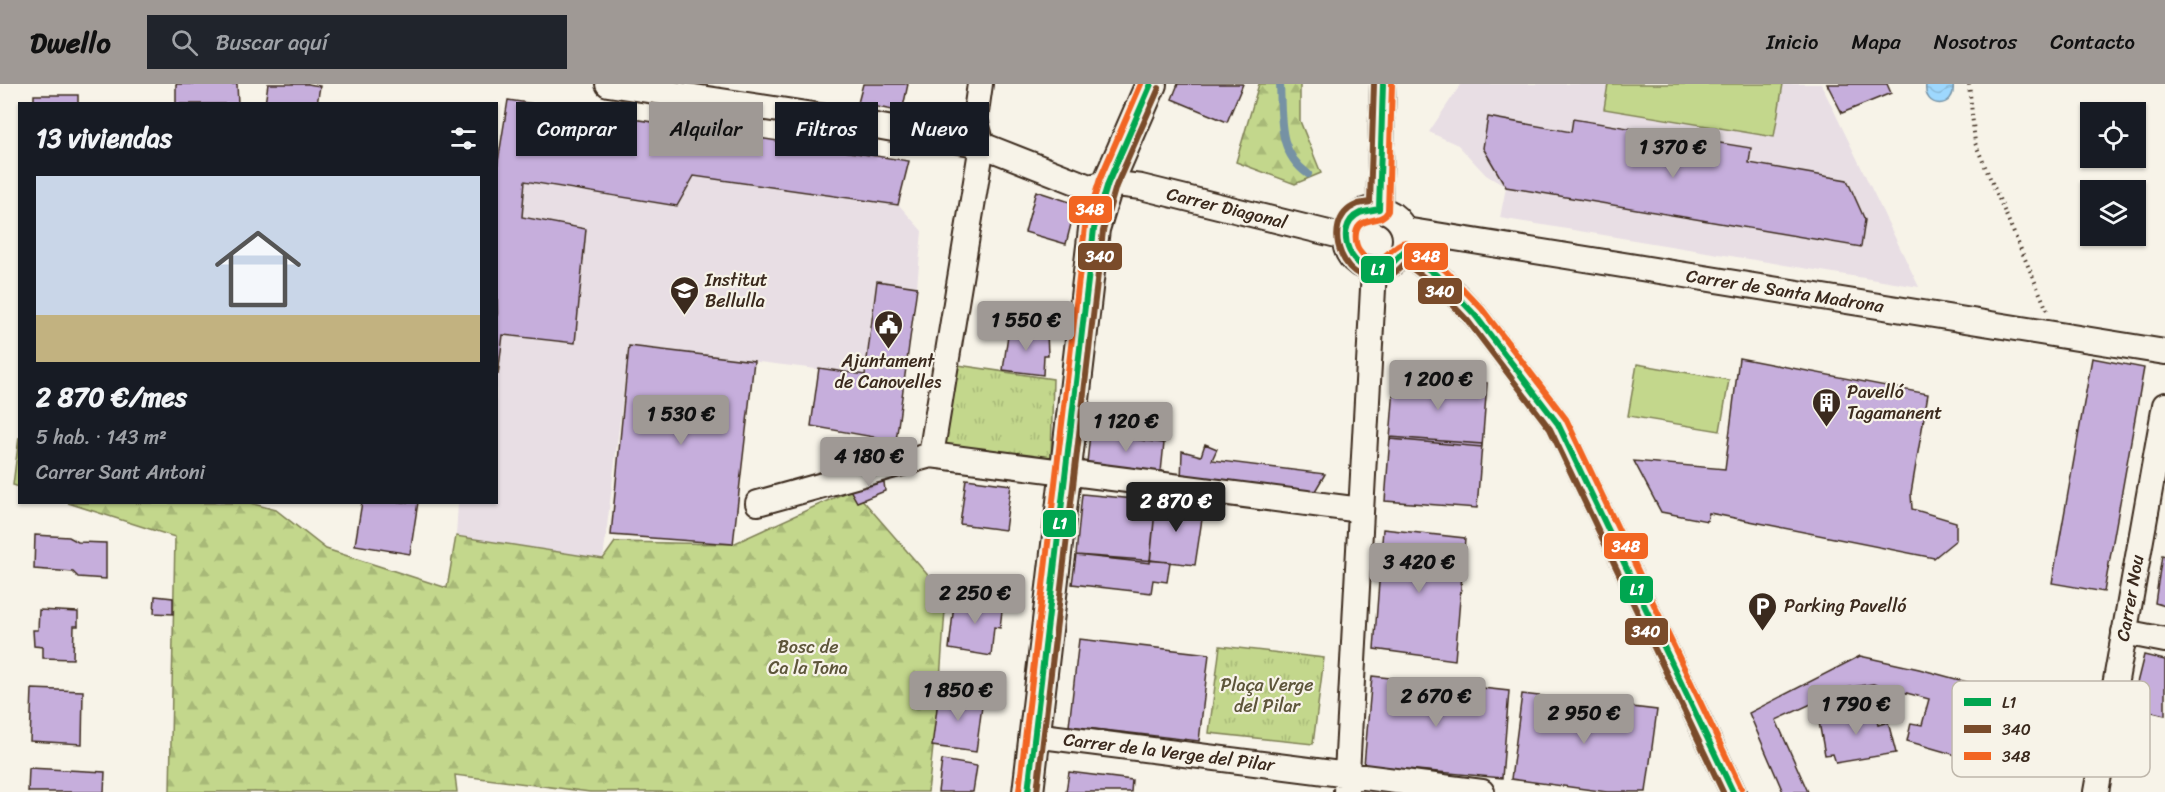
<!DOCTYPE html>
<html lang="es">
<meta charset="utf-8">
<style>
body{margin:0;font-family:Sriracha,sans-serif;background:#20242c;color:#f1f3f6;height:100vh;display:flex;flex-direction:column;font-size:22px;white-space:nowrap}
*{box-sizing:border-box;margin:0}
p{font-size:20px;color:#9ea1a6}
.icon{flex:none;width:33px;height:33px;fill:none;stroke:currentColor;stroke-width:2;stroke-linecap:round;stroke-linejoin:round}
.map{position:relative;flex:1;overflow:hidden}
.details{position:absolute;left:18px;top:18px;width:480px;height:402px;display:flex;flex-direction:column;background:#171b24;border-radius:0px;box-shadow:0 2px 4px #0004}
.details>*{flex:none}
.top-card{position:absolute;left:516px;top:18px;width:570px;height:54px;display:flex;gap:12px}
.fabs{position:absolute;left:2080px;top:18px;display:grid;gap:12px}
.fabs a{display:grid;place-items:center;width:66px;height:66px;border-radius:0px;background:#171b24;box-shadow:0 2px 4px #0004;font-size:30px}
.price{position:absolute;translate:-50% -51px;padding:0 14px;border-radius:6px;background:#9f9995;color:#111;font-size:20px;line-height:39px;filter:drop-shadow(0 2px 3px #0008)}
.price::after{content:'';position:absolute;left:50%;top:36px;width:18px;height:14px;margin-left:-9px;background:inherit;clip-path:polygon(0 0,100% 0,50% 100%)}
.price.on{background:#222;color:#fff}
ul{padding:0;list-style:none}
li{display:grid;align-content:center;gap:12px;height:318px;padding:0 18px}
li+li{border-top:2px solid #363941}
li span{display:grid;place-items:center;height:186px;border-radius:0px;color:#555}
li>.icon{margin-inline-start:auto}
span .icon{width:108px;height:108px;fill:#fffc;stroke-width:1}
li b{font-size:26px}
h2{display:flex;justify-content:space-between;align-items:center;height:72px;padding:0 18px;font-size:26px}
.chip{padding:0 21px;border-radius:0px;background:#171b24;box-shadow:0 2px 4px #0004;font-size:21px;line-height:54px}
.chip.on{background:#9f9995;color:#111}
header{display:flex;align-items:center;gap:36px;box-sizing:border-box;height:84px;padding:0 30px;background:#9f9995;color:#111}
header strong{font-size:28px}
nav{display:flex;gap:33px;margin-inline-start:auto;font-size:21px}
.search{width:420px;height:54px;background:#20242c;display:flex;align-items:center;gap:15px;box-sizing:border-box;padding:0 21px;border-radius:0px;color:#9ea1a6;font-size:22px}
.map>svg:first-child{display:block}
.built{fill:#e8dee4}
.grass{fill:#c3d78c;stroke:#7f8055;stroke-width:1.5}
.forest{fill:url(#forest-firs);stroke:#7f8055;stroke-width:1.5}
.park{fill:url(#park-tufts);stroke:#7f8055;stroke-width:1.5}
.water{fill:url(#water-waves);stroke:#7692a4;stroke-width:1.5}
.lines{fill:none;stroke-linecap:round;stroke-linejoin:round}
.stream{stroke:#7692a4;stroke-width:8}
.building{fill:#c6aedc;stroke:#3b2a1e;stroke-width:1.5}
.minor-casing{stroke:#3b2a1e;stroke-width:28}
.tertiary-casing{stroke:#3b2a1e;stroke-width:34}
.path{stroke:#3b2a1e;stroke-width:4;stroke-dasharray:1.5 4.5;stroke-linecap:butt}
.minor{stroke:#f7f3e8;stroke-width:24}
.tertiary{stroke:#f7f3e8;stroke-width:30}
.bus-1-casing{stroke:#f7f3e8;stroke-width:10}
.bus-2-casing{stroke:#f7f3e8;stroke-width:10}
.bus-3-casing{stroke:#f7f3e8;stroke-width:10}
.bus-1{stroke:#00a650;stroke-width:6}
.bus-2{stroke:#7a4b2a;stroke-width:6}
.bus-3{stroke:#f26522;stroke-width:6}
.labels{text-anchor:middle;dominant-baseline:central;stroke-width:4.5;stroke-linejoin:round;paint-order:stroke}
.street-label{font-size:18px;fill:#3b2a1e;stroke:#f7f3e8}
.poi-label{font-size:18px;fill:#3b2a1e;stroke:#f7f3e8;text-anchor:start}
.park-label{font-size:18px;fill:#5d553a;stroke:#f7f3e8}
.key{fill:#f7f3e8;stroke:#bfb7ab;stroke-width:1.5}
.key-label{font-size:16px;fill:#3b2a1e}
.line-badge{stroke:#f7f3e8;stroke-width:2}
.badge-label{font-size:16px;text-anchor:middle;font-weight:bold;fill:#fff}
</style>
<header>
<strong>Dwello</strong>
<div class="search"><svg class="icon" aria-label="search" viewBox="0 0 24 24"><circle cx="10" cy="10" r="6"/><path d="M15 15l6 6"/></svg>Buscar aquí</div>
<nav><a>Inicio</a><a>Mapa</a><a>Nosotros</a><a>Contacto</a></nav>
</header>
<div class="map">
<svg width="2165" height="708" viewBox="0 0 2165 708">
<defs>
<pattern id="forest-firs" width="22" height="20" patternUnits="userSpaceOnUse" patternTransform="scale(1.5)"><rect width="22" height="20" fill="#c3d78c"/><path d="M5 1l3.5 6h-7zM16 11l3.5 6h-7z" fill="#a8b978"/></pattern>
<pattern id="park-tufts" width="24" height="20" patternUnits="userSpaceOnUse" patternTransform="scale(1.5)"><rect width="24" height="20" fill="#c3d78c"/><path d="M3 7l-1-3M5 7V3M7 7l1-3M15 17l-1-3M17 17v-4M19 17l1-3" fill="none" stroke="#a8b978"/></pattern>
<pattern id="water-waves" width="16" height="10" patternUnits="userSpaceOnUse" patternTransform="scale(1.5)"><rect width="16" height="10" fill="#9ed8fe"/><path d="M0 5q4-4 8 0t8 0" fill="none" stroke="#89bad9"/></pattern>
</defs>
<rect width="100%" height="100%" fill="#f7f3e8"/>
<filter id="ink" filterUnits="userSpaceOnUse"><feTurbulence type="fractalNoise" baseFrequency=".0167" numOctaves="2"/><feDisplacementMap in="SourceGraphic" scale="12" xChannelSelector="R" yChannelSelector="G"/><feConvolveMatrix kernelMatrix="1 2 1 2 8 2 1 2 1" color-interpolation-filters="sRGB"/></filter>
<g filter="url(#ink)">
<!-- built -->
<path class="built" d="M1461,0H1821L1919,203L1500,134L1506,103L1486,91L1458,61L1429,48Z
M508,16L909,77L899,121L922,147L917,203L877,197L865,291L629,262L603,475L456,452L458,419L496,418V90Z"/>
<!-- grass -->
<path class="grass" d="M1608,0H1783L1774,53L1604,25Z
M1637,280L1729,296L1720,347L1628,332Z"/>
<!-- forest -->
<path class="forest" d="M1259,0H1300V37L1321,89L1295,100L1236,78Z
M19,353V403L13,401Z
M853,405L946,512L939,609L928,708H590L455,691L457,708H170L175,453L68,419H250L276,426L326,465L447,504L456,452L603,475L615,458L733,460Z"/>
<!-- park -->
<path class="park" d="M958,281L1053,295L1051,376L942,366Z
M1220,562L1324,574L1313,660L1209,649Z"/>
<!-- water -->
<path class="water" d="M1926,0H1953C1957,26 1922,26 1926,0Z"/>
<g class="lines">
<!-- stream -->
<path class="stream" d="M1280,0C1282,34 1277,68 1308,90"/>
</g>
<!-- building -->
<path class="building" d="M176,0H237L238,20H176Z
M268,0H308L320,2L317,20H265Z
M863,0H908L902,28L858,19Z
M1178,0H1243L1227,38L1172,15Z
M1827,0H1887L1891,9L1842,29Z
M34,11H78V20H34Z
M508,16L909,77L898,121L694,92L677,122L525,97L522,133L586,145L575,259L503,251L498,291L496,90Z
M1488,33L1571,48L1573,35L1751,64L1749,79L1847,96L1865,136L1861,163L1506,103L1483,64Z
M1036,107L1076,120L1066,160L1025,148Z
M877,197L917,203L896,357L811,342L819,284L865,291Z
M1009,244L1047,249L1048,271H1044L1043,291L1003,286Z
M629,262L754,277L733,460L611,451Z
M1739,274L1928,310L1911,409L1912,425L1956,438V456L1934,474L1709,429L1707,437L1661,428L1634,377L1725,385Z
M2092,274L2144,284L2104,508L2052,499Z
M1395,291L1487,299L1482,363L1390,355Z
M1090,350L1164,359L1161,388L1087,379Z
M1390,353L1482,360L1477,424L1385,417Z
M1205,360L1217,365L1212,376L1325,390L1308,419L1181,398L1182,367L1201,372Z
M883,389L885,407L857,418L849,404Z
M966,395L1011,401L1005,446L960,440Z
M1082,410L1156,417L1150,479L1076,471Z
M1156,417L1204,422L1195,481L1150,476Z
M362,418H418L410,470L355,461Z
M1383,445L1465,454L1455,576L1374,565Z
M35,451L69,453L78,458L106,459V495L78,493L73,488L34,485Z
M1076,471L1170,478L1167,498L1153,496L1151,509L1072,500Z
M2162,471L2165,472V522L2155,519Z
M955,511L1003,518L1000,544L994,543L991,572L949,565Z
M155,512L173,514V530L154,529Z
M39,526L78,528V542H74L73,575L43,574V563L34,562L33,546H38Z
M1079,555L1209,570L1199,657L1069,642Z
M2144,571L2165,576V631L2131,623Z
M1860,572L1919,585L2008,609L2004,630L1975,623L1963,673L1907,657L1911,639L1922,641L1929,615L1873,600L1846,604L1776,636L1808,708H1783L1749,629Z
M1372,592L1509,607L1502,694L1364,681Z
M32,605L83,607L82,660L30,657Z
M939,609L983,614L976,668L932,662Z
M1522,610L1657,626L1646,708H1607L1511,695Z
M1874,622L1878,641L1888,638L1896,669L1836,679L1833,670L1825,671L1819,638L1836,634L1835,629Z
M942,676L977,682L973,708H938Z
M29,684L105,688L104,708H28Z
M1069,688L1132,696L1131,708H1066Z"/>
<g class="lines">
<defs>
<path id="minor" d="M608,0L826,33L982,61L1089,103L1108,99L1141,103L1345,153
M1345 155a30 30 0 1 1 60 0a30 30 0 1 1-60 0Z
M1379,125L1383,0
M1405,146L2165,268
M1404,167L1439,193L1475,231L1558,340L1733,708
M931,371L982,61L975,35L980,0
M758,419L931,371L1361,426
M2124,548L2165,556
M1034,651L1482,708
M1346,708L1374,186
M2096,708L2165,321"/>
<path id="tertiary" d="M1028,708L1094,145L1108,99L1151,0"/>
</defs>
<!-- minor casing -->
<use href="#minor" class="minor-casing"/>
<!-- tertiary casing -->
<use href="#tertiary" class="tertiary-casing"/>
<!-- path -->
<path class="path" d="M1969,0L1975,59L2047,226"/>
<!-- minor -->
<use href="#minor" class="minor"/>
<!-- tertiary -->
<use href="#tertiary" class="tertiary"/>
<defs>
<path id="bus-1" d="M1383,0L1379,125C1373,126 1366,127 1360,129C1329,143 1354,199 1387,183C1393,180 1399,172 1404,167L1439,193L1475,231L1558,340L1733,708
M1028,708L1094,145L1108,99L1151,0"/>
<path id="bus-2" d="M1374,0L1370,118C1366,119 1360,119 1356,121C1317,137 1344,212 1391,191C1396,189 1401,183 1405,179L1433,200L1468,237L1550,345L1723,708
M1037,708L1103,147L1116,102L1159,4"/>
<path id="bus-3" d="M1392,0L1388,127C1381,141 1359,131 1356,149C1355,156 1356,162 1360,167C1378,194 1390,159 1406,158L1445,186L1482,225L1566,335L1741,704
M1019,707L1085,143L1100,95L1141,0"/>
</defs>
<!-- bus-1 casing -->
<use href="#bus-1" class="bus-1-casing"/>
<!-- bus-2 casing -->
<use href="#bus-2" class="bus-2-casing"/>
<!-- bus-3 casing -->
<use href="#bus-3" class="bus-3-casing"/>
<!-- bus-1 -->
<use href="#bus-1" class="bus-1"/>
<!-- bus-2 -->
<use href="#bus-2" class="bus-2"/>
<!-- bus-3 -->
<use href="#bus-3" class="bus-3"/>
</g>
</g>
<!-- icons -->
<defs>
<symbol id="school-pin" viewBox="-11 -11 22 30"><path d="M0 17L-7.5 6A9.5 9.5 0 1 1 7.5 6Z" fill="#3b2a1e" stroke="#f7f3e8"/><path d="M0-5L7-2L0 1L-7-2ZM-4 1L0 2.5L4 1V4Q0 6-4 4Z" fill="#fff"/></symbol>
<symbol id="civic-pin" viewBox="-11 -11 22 30"><path d="M0 17L-7.5 6A9.5 9.5 0 1 1 7.5 6Z" fill="#3b2a1e" stroke="#f7f3e8"/><path d="M-.6-6.5H3V-4.5H.6V-3L4-1V1h2V6H-6V1h2V-1L-.6-3ZM-1.2 2.5V6h2.4V2.5Z" fill="#fff"/></symbol>
<symbol id="building-pin" viewBox="-11 -11 22 30"><path d="M0 17L-7.5 6A9.5 9.5 0 1 1 7.5 6Z" fill="#3b2a1e" stroke="#f7f3e8"/><path d="M-4-6H4V6H1V3H-1V6H-4ZM-2.5-4.3h1.7v1.8h-1.7ZM.8-4.3h1.7v1.8H.8ZM-2.5-1h1.7V.8h-1.7ZM.8-1h1.7V.8H.8Z" fill="#fff"/></symbol>
<symbol id="parking-pin" viewBox="-11 -11 22 30"><path d="M0 17L-7.5 6A9.5 9.5 0 1 1 7.5 6Z" fill="#3b2a1e" stroke="#f7f3e8"/><path d="M-3.5-5.5H1a3.5 3.5 0 0 1 0 7H-1V5.5H-3.5ZM-1-3.4V-.6H.8a1.4 1.4 0 0 0 0-2.8Z" fill="#fff"/></symbol>
</defs>
<g fill-rule="evenodd">
<use href="#school-pin" x="668" y="190" width="33" height="45"/>
<use href="#civic-pin" x="872" y="224" width="33" height="45"/>
<use href="#building-pin" x="1810" y="302" width="33" height="45"/>
<use href="#parking-pin" x="1746" y="506" width="33" height="45"/>
</g>
<g class="labels">
<!-- street labels -->
<g class="street-label">
<text transform="translate(1227 124) rotate(14)">Carrer Diagonal</text>
<text transform="translate(1785 207) rotate(9)">Carrer de Santa Madrona</text>
<text transform="translate(2130 514) rotate(-80)">Carrer Nou</text>
<text transform="translate(1169 668) rotate(7)">Carrer de la Verge del Pilar</text>
</g>
<!-- poi labels -->
<g class="poi-label">
<text x="705" y="196">Institut<tspan x="705" dy="21">Bellulla</tspan></text>
<text x="888" y="277" text-anchor="middle">Ajuntament<tspan x="888" dy="21">de Canovelles</tspan></text>
<text x="1847" y="308">Pavelló<tspan x="1847" dy="21">Tagamanent</tspan></text>
<text x="1784" y="522">Parking Pavelló</text>
</g>
<!-- park labels -->
<g class="park-label">
<text x="808" y="563">Bosc de<tspan x="808" dy="21">Ca la Tona</tspan></text>
<text x="1267" y="601">Plaça Verge<tspan x="1267" dy="21">del Pilar</tspan></text>
</g>
</g>
<!-- legend -->
<rect x="1952" y="597" width="198" height="96" rx="9" class="key"/>
<rect x="1964" y="614" width="27" height="8" fill="#00a650"/>
<rect x="1964" y="641" width="27" height="8" fill="#7a4b2a"/>
<rect x="1964" y="668" width="27" height="8" fill="#f26522"/>
<g class="key-label">
<text x="2002" y="624">L1</text>
<text x="2002" y="651">340</text>
<text x="2002" y="678">348</text>
</g>
<g class="line-badge">
<rect x="1068" y="111" width="45" height="29" rx="6" fill="#f26522"/>
<rect x="1403" y="158" width="46" height="29" rx="6" fill="#f26522"/>
<rect x="1077" y="158" width="46" height="29" rx="6" fill="#7a4b2a"/>
<rect x="1360" y="171" width="35" height="29" rx="6" fill="#00a650"/>
<rect x="1417" y="193" width="46" height="28" rx="6" fill="#7a4b2a"/>
<rect x="1042" y="425" width="35" height="29" rx="6" fill="#00a650"/>
<rect x="1603" y="448" width="46" height="28" rx="6" fill="#f26522"/>
<rect x="1619" y="491" width="35" height="29" rx="6" fill="#00a650"/>
<rect x="1624" y="533" width="45" height="29" rx="6" fill="#7a4b2a"/>
</g>
<g class="badge-label">
<text x="1090" y="131">348</text>
<text x="1426" y="178">348</text>
<text x="1100" y="178">340</text>
<text x="1378" y="191">L1</text>
<text x="1440" y="213">340</text>
<text x="1060" y="445">L1</text>
<text x="1626" y="468">348</text>
<text x="1637" y="511">L1</text>
<text x="1646" y="553">340</text>
</g>
</svg>
<div class="fabs">
<a><svg class="icon" aria-label="locate" viewBox="0 0 24 24"><circle cx="12" cy="12" r="6"/><path d="M12 2v4M12 18v4M2 12h4M18 12h4"/></svg></a>
<a><svg class="icon" aria-label="layers" viewBox="0 0 24 24"><path d="M12 4l9 5-9 5-9-5zM3 14l9 5 9-5"/></svg></a>
</div>
<b class="price" style="left:1673px;top:95px">1 370 €</b>
<b class="price" style="left:1026px;top:268px">1 550 €</b>
<b class="price" style="left:1438px;top:327px">1 200 €</b>
<b class="price" style="left:681px;top:362px">1 530 €</b>
<b class="price" style="left:1126px;top:369px">1 120 €</b>
<b class="price" style="left:869px;top:404px">4 180 €</b>
<b class="price on" style="left:1176px;top:449px">2 870 €</b>
<b class="price" style="left:1419px;top:510px">3 420 €</b>
<b class="price" style="left:975px;top:541px">2 250 €</b>
<b class="price" style="left:958px;top:638px">1 850 €</b>
<b class="price" style="left:1436px;top:644px">2 670 €</b>
<b class="price" style="left:1856px;top:652px">1 790 €</b>
<b class="price" style="left:1584px;top:661px">2 950 €</b>
<div class="top-card">
<a class="chip">Comprar</a>
<a class="chip on">Alquilar</a>
<a class="chip">Filtros</a>
<a class="chip">Nuevo</a>
</div>
<section class="details">
<h2>13 viviendas<svg class="icon" aria-label="filters" viewBox="0 0 24 24"><path d="M4 7h16M4 17h16"/><circle cx="9" cy="7" r="2"/><circle cx="15" cy="17" r="2"/></svg></h2>
<ul>
<li><span style="background:linear-gradient(#c9d6e8 75%,#c2b280 0)"><svg class="icon" aria-label="home" viewBox="0 0 24 24"><path d="M3 11l9-7 9 7M6 9v11h12V9"/></svg></span><div><b>2 870 €/mes</b><p>5 hab. · 143 m²</p><p>Carrer Sant Antoni</p></div></li>
</ul>
</section>
</div>
